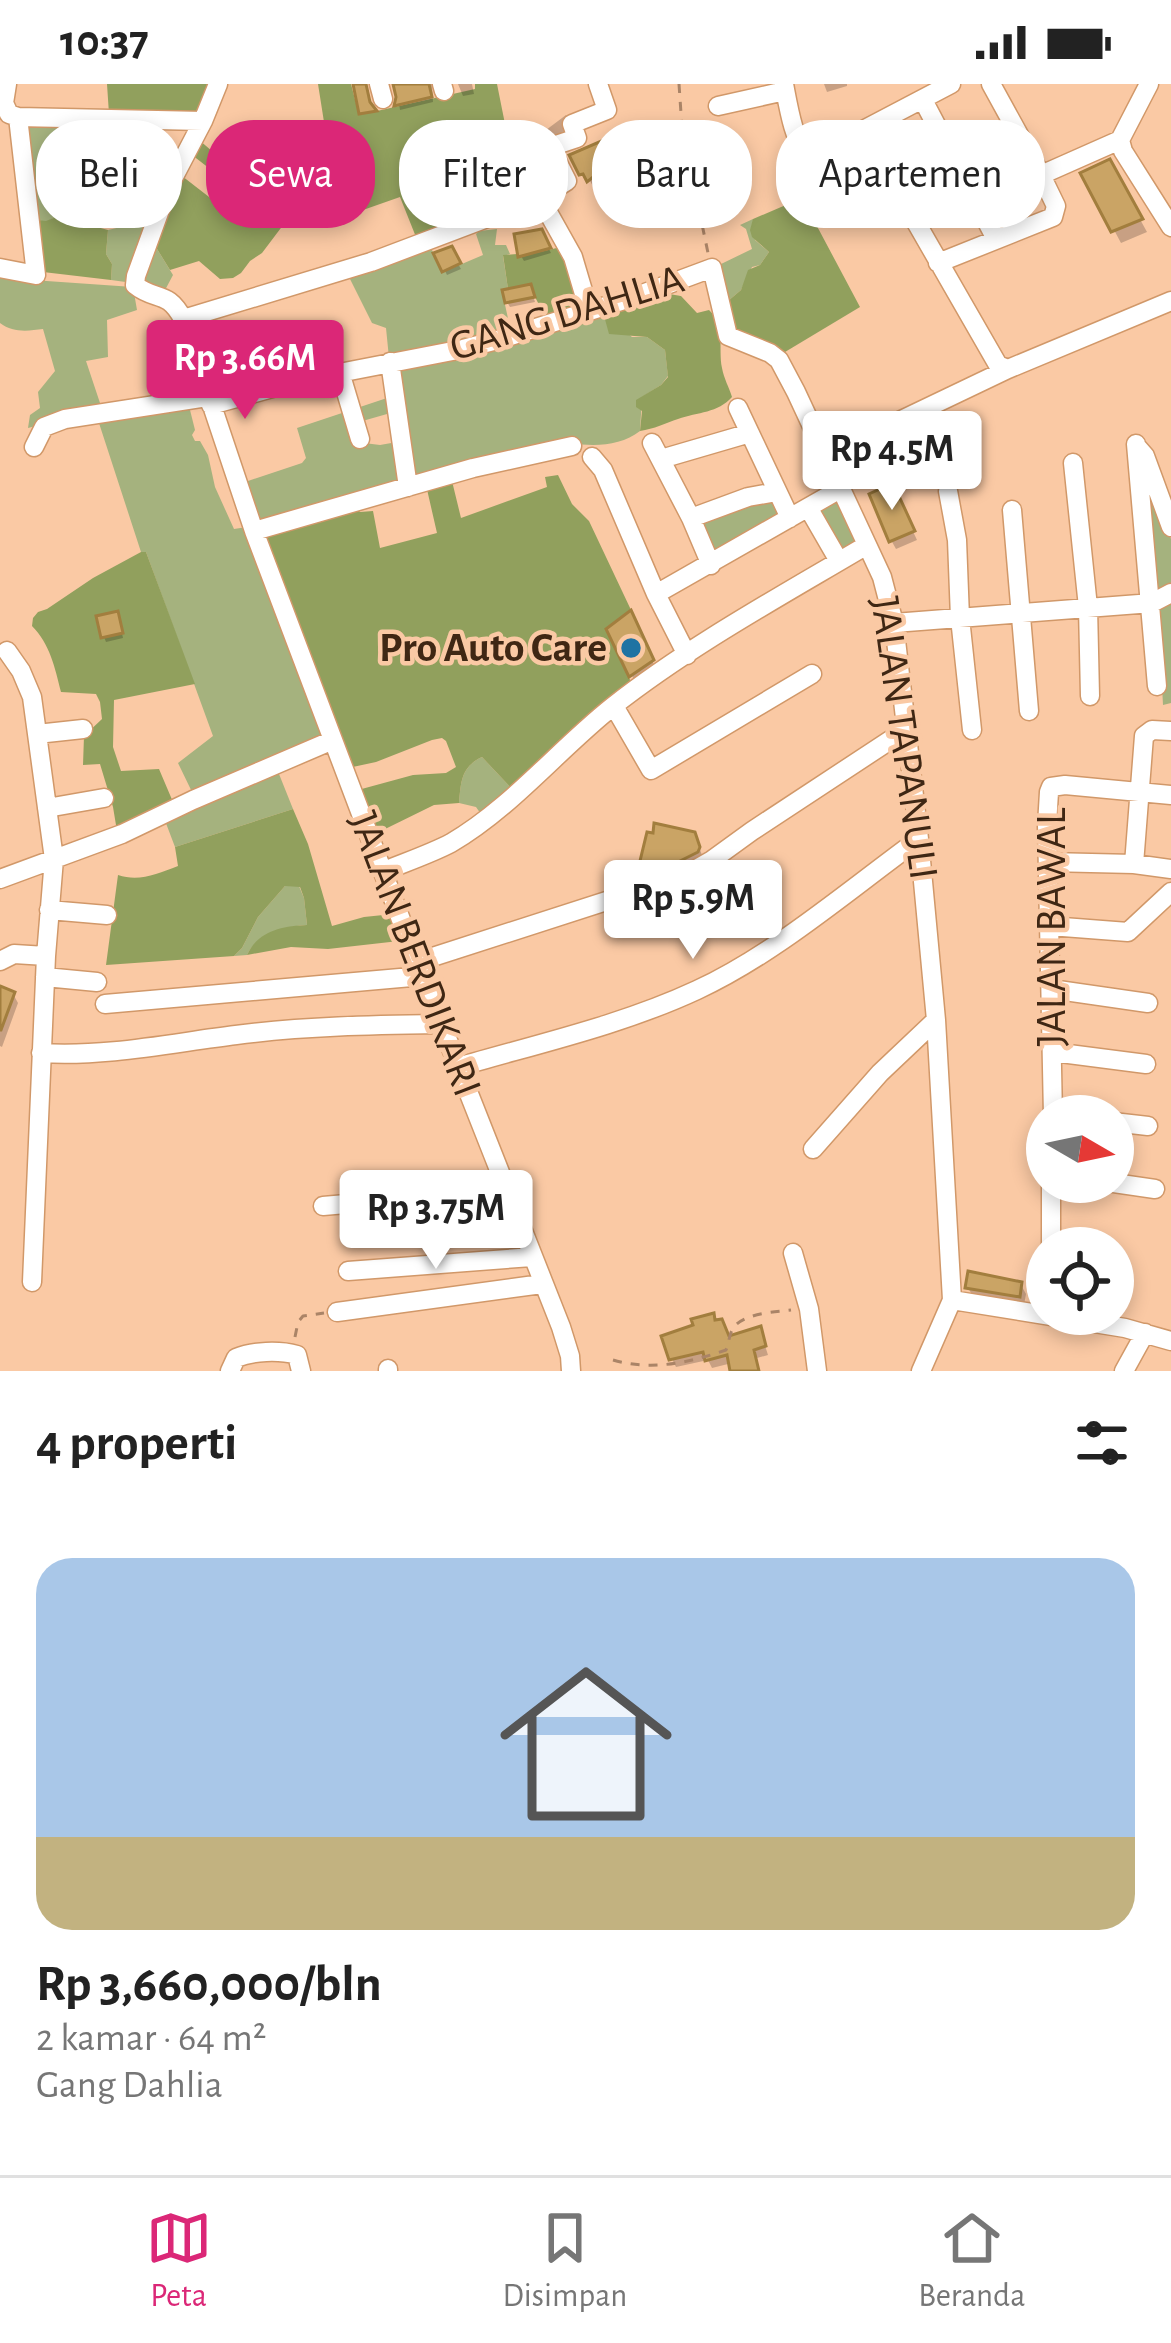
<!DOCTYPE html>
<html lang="id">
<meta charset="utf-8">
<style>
body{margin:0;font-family:"Alegreya Sans",sans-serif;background:#f2f2f2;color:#222;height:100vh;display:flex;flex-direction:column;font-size:45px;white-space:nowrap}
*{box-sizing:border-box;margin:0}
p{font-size:39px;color:#767676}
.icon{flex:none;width:66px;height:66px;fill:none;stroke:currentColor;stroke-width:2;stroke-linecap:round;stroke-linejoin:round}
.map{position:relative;height:1287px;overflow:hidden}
.drawer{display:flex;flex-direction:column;background:#fff;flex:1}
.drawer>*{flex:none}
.top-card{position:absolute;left:36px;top:36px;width:1101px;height:108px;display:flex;gap:24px}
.needle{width:78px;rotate:99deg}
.tools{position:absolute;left:1026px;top:1011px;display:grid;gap:24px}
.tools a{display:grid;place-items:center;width:108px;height:108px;border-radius:50%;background:#fff;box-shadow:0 6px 18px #0003;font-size:60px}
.price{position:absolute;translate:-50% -102px;padding:0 27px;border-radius:12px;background:#fff;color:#222;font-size:39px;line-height:78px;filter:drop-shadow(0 3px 6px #0008)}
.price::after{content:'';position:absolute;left:50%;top:72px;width:36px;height:27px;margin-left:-18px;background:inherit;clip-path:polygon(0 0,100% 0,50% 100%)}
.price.on{background:#db2777;color:#fff}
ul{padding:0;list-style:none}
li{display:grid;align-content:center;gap:24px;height:636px;padding:0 36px}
li span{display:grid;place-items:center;height:372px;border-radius:36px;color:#555}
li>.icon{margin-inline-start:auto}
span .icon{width:216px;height:216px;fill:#fffc;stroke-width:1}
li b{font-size:51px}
h2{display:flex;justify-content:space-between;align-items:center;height:144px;padding:0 36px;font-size:51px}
.chip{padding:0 42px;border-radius:48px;background:#fff;box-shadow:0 6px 18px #0003;font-size:42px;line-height:108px}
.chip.on{background:#db2777;color:#fff}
.status{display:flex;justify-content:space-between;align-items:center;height:84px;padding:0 60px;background:#fff;direction:ltr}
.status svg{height:33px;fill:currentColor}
.dock{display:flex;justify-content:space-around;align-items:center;height:168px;border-top:3px solid #e0e0e0;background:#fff;font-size:33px;color:#767676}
.dock a{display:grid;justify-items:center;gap:6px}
.dock .on{color:#db2777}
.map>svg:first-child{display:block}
.green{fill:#a5b27e}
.forest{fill:#91a05d}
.shadow{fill:#0003}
.building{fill:#caa465;stroke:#a27e3e;stroke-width:3}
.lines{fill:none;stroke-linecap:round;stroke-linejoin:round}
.minor-casing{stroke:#d19869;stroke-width:21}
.path{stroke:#aa8467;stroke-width:3;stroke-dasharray:9 9;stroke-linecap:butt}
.minor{stroke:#fff;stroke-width:18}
.poi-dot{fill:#1f73a3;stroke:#fac9a4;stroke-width:4.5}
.labels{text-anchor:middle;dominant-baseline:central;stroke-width:9;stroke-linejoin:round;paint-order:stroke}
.street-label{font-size:42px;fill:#3f2714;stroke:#fac9a4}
.poi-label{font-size:42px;font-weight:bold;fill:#3f2714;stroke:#fac9a4;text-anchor:end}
</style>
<div class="status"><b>10:37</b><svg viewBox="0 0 49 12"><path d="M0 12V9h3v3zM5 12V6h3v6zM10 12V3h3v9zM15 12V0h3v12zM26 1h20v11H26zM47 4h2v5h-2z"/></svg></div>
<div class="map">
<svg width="1171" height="1287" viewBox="0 0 1171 1287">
<rect width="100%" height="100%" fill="#fac9a4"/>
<!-- green -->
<path class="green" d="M76,39L68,106L56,133L46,138L38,136L24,40Z
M753,135L755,156L769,168L760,181L752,183L741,206L728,217L719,181L752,165L746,145L740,141Z
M142,138L151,139L133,199L111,196L112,180L106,170L108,146Z
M497,145L495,161H506L510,170L503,172L508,205L502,207L511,248L389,274L386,244L372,239L347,189L429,160L443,188L483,171L476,150L479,147Z
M154,160L173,191L164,208L145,198Z
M0,189L32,196L133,203L137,226L107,236L108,273L86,277L102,325L28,344L30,331L40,324L38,308L55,287L43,245C28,247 13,249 0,239Z
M603,228L632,253H647L665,266L668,292L661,301L642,313L640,347C621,362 594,363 571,359L417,401L397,282Z
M393,312L394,328L359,338L364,359L380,361L397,358L400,398L258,440L245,398L302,379L306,374L297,344Z
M189,322L195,346L192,351L195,357H200L208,371L215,403L234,445L247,443L324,653L193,710L178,679L213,652L146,468H141L98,336Z
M1145,381L1171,455V503L1153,512Z
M770,411L784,434L717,473L698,435Z
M840,413L862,458L839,470L814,426Z
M1171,516V619L1163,621L1158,525Z
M482,673L512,705L483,733L476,723L459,719C461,698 461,683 482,673Z
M277,685L293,725L175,763L164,734Z
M285,802H299L304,814L307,841C286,842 256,851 247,871L234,872L242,864L258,833Z"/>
<!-- forest -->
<path class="forest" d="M107,0H212L200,32L109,30Z
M318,0H351L359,31L475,5V0H497L506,45L536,114L418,158L400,113L363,126L348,76L316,80L317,94L290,68L285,47L324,38Z
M198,55L281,127L299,111L302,116L262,169L250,177L241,189L233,194L220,195L199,177L170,186L154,160L182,92L222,123L236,105L192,71Z
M75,64C89,73 100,89 115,96L117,117L102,114L83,116L79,124L86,140L108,146L106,170L112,180L111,196L43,188L38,136L46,137L56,133L68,106Z
M802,114L860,223L780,271L735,252L728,217L741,206L748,186L760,181L769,168L752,153L750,146L753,135Z
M565,162L585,224L547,236L535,213L508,205L503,171L517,170L519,173Z
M669,210L681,212L697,229L709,226C726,242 718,264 722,284C724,295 729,303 732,313C718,329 698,328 678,335C666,339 654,345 640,347L642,327L636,323V316L661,301L668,293L665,266L647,253L609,250L603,228Z
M558,391L572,420L589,437L631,526L606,546L632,600L512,705L482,673C461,683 461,698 459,719L434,721L377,749L358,706L413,691L446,689L456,683L446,657L442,654L432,656L376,678L348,684L262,448L354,421L360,428L373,427L380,464L437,449L426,401L451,393L461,434L547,403L545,393Z
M141,468H146L195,600L114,616L113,663L121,687L159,685L173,718L117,747L113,723L100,680L83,681L84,652L102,635L100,618L96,610L61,608C55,584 50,560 32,542L33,534L38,528L47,525L93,494Z
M293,725L308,760L332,842L364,833L393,830L399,857L328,865L291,863L247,871C258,847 282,842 307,841L304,814L300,803L285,802L258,833L242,864L234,872L106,881L118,791C139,798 157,790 178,782L175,763Z"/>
<!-- shadow -->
<path class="shadow" d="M396,0H432L433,18L400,26Z
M458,0H472L474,10L463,12Z
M824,0H847V2L827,8Z
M566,31L572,41L551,64L542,49Z
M616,64L621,75L602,90L605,95L594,104L590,97L587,98L573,72Z
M1109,79L1147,148L1121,159L1084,90Z
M540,148L551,169L524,177L521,172Z
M450,166L461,185L447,191L437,170Z
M532,209L535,218L510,223L507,218Z
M896,411L917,456L896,465L891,456Z
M119,536L123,554L106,558L104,553Z
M634,538L656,585L636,600L610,546Z
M698,760L703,774L672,791L648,786L643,777Z
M0,905L13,910L18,919L2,963L0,962Z
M1021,1201L1026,1210L1024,1221L973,1212L968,1204Z
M760,1246L768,1271L757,1274L759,1287H733L732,1279L712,1284L708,1276L676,1283L672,1275Z"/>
<!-- building -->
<path class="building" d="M353,0H366L370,18L377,27L359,30Z
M393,0H429L432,13L394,22L396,13Z
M613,52L618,65L599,80L603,85L587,98L583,90L579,91L569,71Z
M1110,75L1143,135L1111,148L1080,89Z
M542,145L551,164L518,173L514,150Z
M452,162L461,179L442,188L433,169Z
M531,200L535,213L505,219L502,206Z
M893,399L915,447L889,458L869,410Z
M631,526L654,576L629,593L606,545Z
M118,527L123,549L101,554L96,532Z
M654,739L695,748L700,763L698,768L666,784L640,777L647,748L653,749Z
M0,902L15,908L1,946H0Z
M968,1187L1022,1198L1020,1213L965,1204Z
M714,1229L715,1236L722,1235L729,1252L761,1242L766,1262L754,1266L759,1287H730L727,1271L705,1277L703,1268L669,1276L661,1252L693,1241L691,1235Z"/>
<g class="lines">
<defs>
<path id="minor" d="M7,0L4,19L9,30L18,33L203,37
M218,0L203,37L168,104L136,192L135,201C156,218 167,205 183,235L254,447L417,878L561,1243L570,1272L571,1287
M379,0L383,15
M442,0L444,7
M784,0C789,26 793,53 808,75L951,0
M991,0L1041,91L1120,56
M1149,0L1120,56L1123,67L1171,143
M923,16L996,155
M718,22L785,7
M863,46L998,281L1008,285
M540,114L573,173L589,227
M938,179L1053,133L1056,122L1041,91
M0,184L36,191L18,33
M183,235L371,178L540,114L567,97L550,63L577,54L572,40L607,26L598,0
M390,278L408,403
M340,288L360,355
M211,321L298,297L463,265L501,255L634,213L712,184L728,252L770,269L779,276L796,308L882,493L894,539L919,755L936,936L952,1216L921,1287
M738,324L790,434
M652,359L691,434L711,481
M1136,360L1157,602
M34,363L44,343L65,335L207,313
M1138,364L1145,372L1171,443
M826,372L1008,285L1171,217
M592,373L603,386L656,510L687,571
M661,375L750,349
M1073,379L1088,523L1090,612
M948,407L957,456L960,534L972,646
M809,425L839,477
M1012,426L1029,627
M691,434L748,413L777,408
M254,447L473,384L572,362
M656,510L842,404
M894,539L1152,519L1171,509
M7,567L21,587L32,613L54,775L46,872L32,1198
M614,622L651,686L812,590
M37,650L83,645
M47,724L104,714
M1048,778L1134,780L1171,785
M1134,780L1144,652L1152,646L1171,647
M384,787C406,778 430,770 451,759C511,724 558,666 612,623C691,561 781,512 867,461
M0,795L122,750L193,716L333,656
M49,826L107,831
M1050,842L1128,848L1171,808
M0,877L14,870L46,872
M417,878L684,792L712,776L752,747L907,645
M45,893L97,898
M1051,905L1148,919
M105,920L423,892
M1053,968L1146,980
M41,969C107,973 171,959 236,951C305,942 372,941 441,940
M458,983C537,960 622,941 697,906C775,870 850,805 919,755
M1053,1032L1047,741L1049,708L1051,703L1065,701L1171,711
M1113,1038L1148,1042
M813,1065L880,989L936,936
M1107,1098L1155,1105
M323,1122L507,1106
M1051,1164V1098
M793,1169L809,1225L817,1287
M348,1187L532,1173
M952,1216L1125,1244L1171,1257
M337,1228L542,1200
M230,1287L236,1274C253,1267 279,1266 297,1271L301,1287
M388,1287V1285
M1124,1287L1145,1249"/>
</defs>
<!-- minor casing -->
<use href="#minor" class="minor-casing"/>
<!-- path -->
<path class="path" d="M679,0L682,44L708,169
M295,1253L298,1238L303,1232L324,1229
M613,1276C652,1287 688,1279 726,1266C729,1259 729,1252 732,1246C741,1229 775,1228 791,1226"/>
<!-- minor -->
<use href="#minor" class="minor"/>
</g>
<!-- markers -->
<circle class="poi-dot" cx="631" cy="564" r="12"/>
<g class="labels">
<!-- street labels -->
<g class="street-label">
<text transform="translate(567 229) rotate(-17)">GANG DAHLIA</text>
<text transform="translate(904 654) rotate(82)">JALAN TAPANULI</text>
<text transform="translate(1052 843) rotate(-90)">JALAN BAWAL</text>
<text transform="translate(415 870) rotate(69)">JALAN BERDIKARI</text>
</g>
<!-- poi labels -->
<g class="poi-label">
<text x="607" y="564">Pro Auto Care</text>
</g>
</g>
</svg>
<div class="tools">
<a><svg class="needle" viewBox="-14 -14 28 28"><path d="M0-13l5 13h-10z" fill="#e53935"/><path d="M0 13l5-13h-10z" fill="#767676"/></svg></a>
<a><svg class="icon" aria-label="locate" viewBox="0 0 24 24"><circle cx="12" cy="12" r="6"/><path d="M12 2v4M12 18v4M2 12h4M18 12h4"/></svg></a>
</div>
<b class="price on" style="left:245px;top:338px">Rp 3.66M</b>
<b class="price" style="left:892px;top:429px">Rp 4.5M</b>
<b class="price" style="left:693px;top:878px">Rp 5.9M</b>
<b class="price" style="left:436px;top:1188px">Rp 3.75M</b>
<div class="top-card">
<a class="chip">Beli</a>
<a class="chip on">Sewa</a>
<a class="chip">Filter</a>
<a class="chip">Baru</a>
<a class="chip">Apartemen</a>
</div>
</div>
<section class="drawer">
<h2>4 properti<svg class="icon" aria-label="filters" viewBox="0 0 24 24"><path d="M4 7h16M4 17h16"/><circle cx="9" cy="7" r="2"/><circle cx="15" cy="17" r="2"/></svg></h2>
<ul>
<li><span style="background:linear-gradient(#a9c7e8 75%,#c2b280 0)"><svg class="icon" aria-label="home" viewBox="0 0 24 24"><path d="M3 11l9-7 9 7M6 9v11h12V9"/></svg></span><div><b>Rp 3,660,000/bln</b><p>2 kamar · 64 m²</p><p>Gang Dahlia</p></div></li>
</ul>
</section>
<nav class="dock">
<a class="on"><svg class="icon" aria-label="map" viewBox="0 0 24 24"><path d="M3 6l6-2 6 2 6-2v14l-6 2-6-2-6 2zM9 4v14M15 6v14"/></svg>Peta</a>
<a><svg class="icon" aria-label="saved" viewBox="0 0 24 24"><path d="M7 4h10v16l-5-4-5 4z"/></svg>Disimpan</a>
<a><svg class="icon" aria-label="home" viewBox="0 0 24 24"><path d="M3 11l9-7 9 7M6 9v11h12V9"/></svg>Beranda</a>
</nav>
